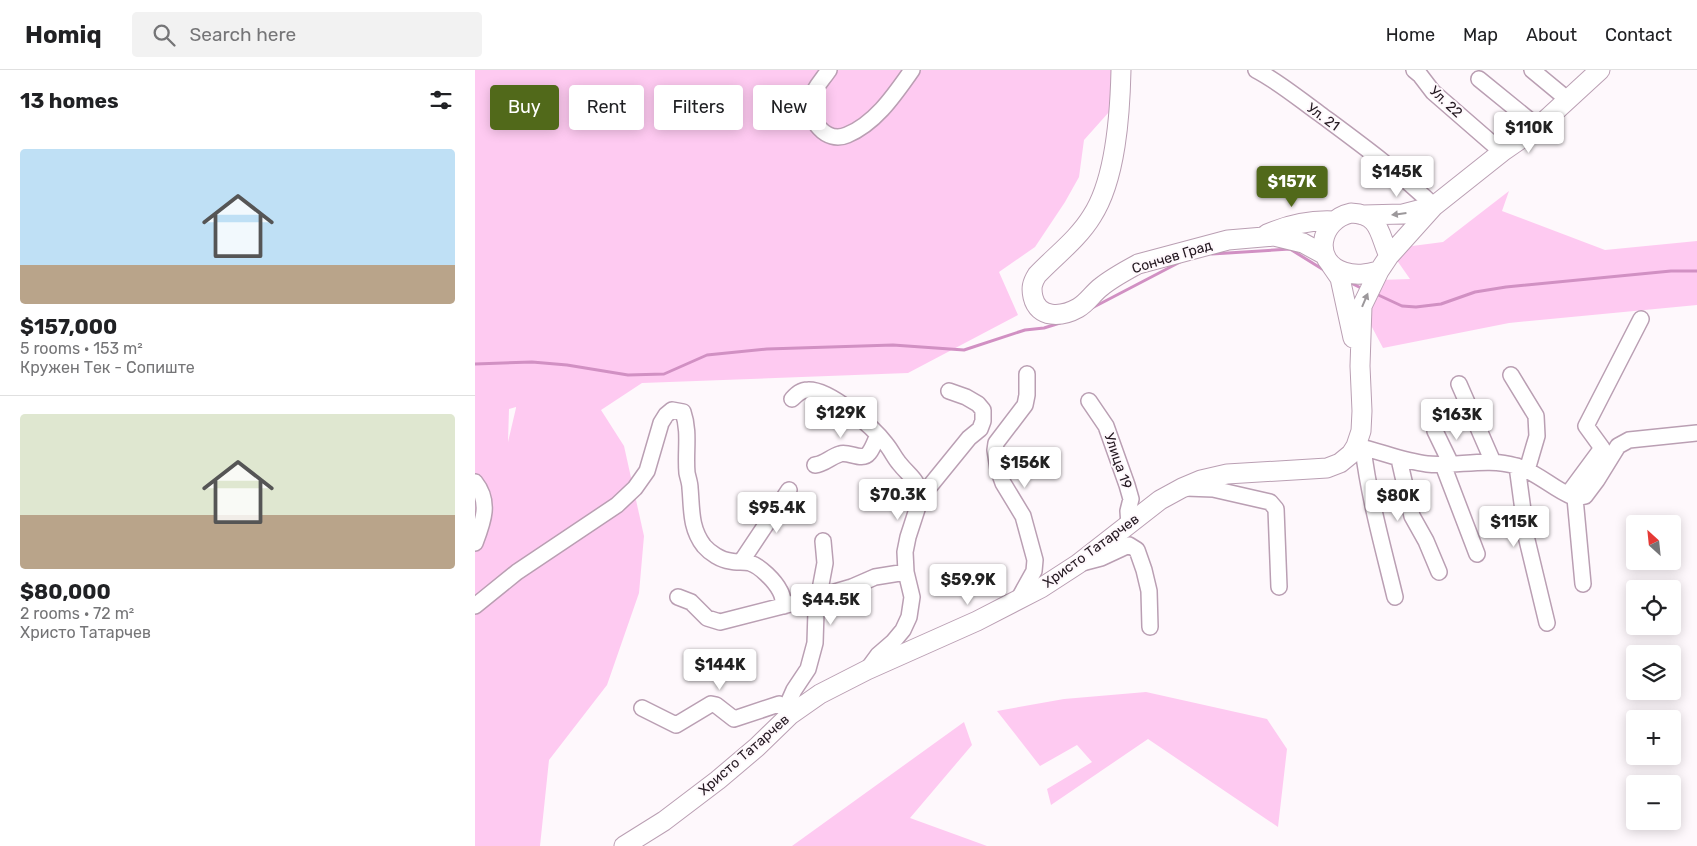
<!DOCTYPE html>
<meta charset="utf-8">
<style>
body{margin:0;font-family:Rubik,sans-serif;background:#f2f2f2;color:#202124;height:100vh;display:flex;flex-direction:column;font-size:19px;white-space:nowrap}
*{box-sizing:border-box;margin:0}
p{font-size:16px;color:#757577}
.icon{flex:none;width:28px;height:28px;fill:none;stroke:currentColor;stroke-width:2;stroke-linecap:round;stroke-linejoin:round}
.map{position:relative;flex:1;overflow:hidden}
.panel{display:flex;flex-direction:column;background:#fff;width:475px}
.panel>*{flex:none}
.hud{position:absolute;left:15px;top:15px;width:475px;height:45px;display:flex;gap:10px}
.needle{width:32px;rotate:333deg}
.fabs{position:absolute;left:1151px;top:445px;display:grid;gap:10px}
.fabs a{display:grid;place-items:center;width:55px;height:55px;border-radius:5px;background:#fff;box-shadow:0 2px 12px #0003;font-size:25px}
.price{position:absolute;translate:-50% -42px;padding:0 11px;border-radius:5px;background:#fff;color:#222;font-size:16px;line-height:32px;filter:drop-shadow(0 1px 2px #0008)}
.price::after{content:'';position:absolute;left:50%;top:30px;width:15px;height:11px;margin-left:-8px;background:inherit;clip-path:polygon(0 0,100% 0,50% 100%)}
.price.on{background:#51691a;color:#fff}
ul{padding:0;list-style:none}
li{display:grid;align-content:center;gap:10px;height:265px;padding:0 20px}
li+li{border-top:1px solid #e0e0e0}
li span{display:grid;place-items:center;height:155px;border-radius:5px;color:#555}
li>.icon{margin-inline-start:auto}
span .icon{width:90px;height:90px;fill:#fffc;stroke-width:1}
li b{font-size:21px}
h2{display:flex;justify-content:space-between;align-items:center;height:60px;padding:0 20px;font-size:21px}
.pill{padding:0 18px;border-radius:5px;background:#fff;box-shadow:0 2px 12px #0003;font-size:18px;line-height:45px}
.pill.on{background:#51691a;color:#fff}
header{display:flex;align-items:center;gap:30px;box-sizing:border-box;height:70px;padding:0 25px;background:#fff;border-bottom:1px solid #e0e0e0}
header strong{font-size:24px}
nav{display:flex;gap:28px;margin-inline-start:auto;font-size:18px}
.search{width:350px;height:45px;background:#f2f2f2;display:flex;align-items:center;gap:12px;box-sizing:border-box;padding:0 18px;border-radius:5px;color:#757577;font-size:19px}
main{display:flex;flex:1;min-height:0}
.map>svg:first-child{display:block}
.green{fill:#fecaf1;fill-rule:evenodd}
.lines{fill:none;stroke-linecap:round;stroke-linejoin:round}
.stream{stroke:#d190c3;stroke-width:3}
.minor-casing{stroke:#ba9fb3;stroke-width:18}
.major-casing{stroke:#ba9fb3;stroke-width:21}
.minor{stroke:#fff;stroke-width:15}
.major{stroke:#fff;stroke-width:19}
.oneway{fill:#9c989b}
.labels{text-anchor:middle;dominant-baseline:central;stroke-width:4;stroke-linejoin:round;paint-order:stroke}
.street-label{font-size:14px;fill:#241921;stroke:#fef8fc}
</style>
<header>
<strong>Homiq</strong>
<div class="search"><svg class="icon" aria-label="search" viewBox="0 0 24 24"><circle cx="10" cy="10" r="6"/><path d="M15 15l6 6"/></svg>Search here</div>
<nav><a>Home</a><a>Map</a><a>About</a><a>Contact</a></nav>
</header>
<main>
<section class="panel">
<h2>13 homes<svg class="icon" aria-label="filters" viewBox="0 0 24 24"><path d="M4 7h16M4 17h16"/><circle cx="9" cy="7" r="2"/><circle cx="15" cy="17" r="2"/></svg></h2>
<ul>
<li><span style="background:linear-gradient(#bfe0f5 75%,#b9a48a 0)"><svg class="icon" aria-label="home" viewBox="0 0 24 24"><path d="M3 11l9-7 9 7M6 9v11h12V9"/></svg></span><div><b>$157,000</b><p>5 rooms · 153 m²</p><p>Кружен Тек - Сопиште</p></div></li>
<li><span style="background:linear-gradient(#dfe7d0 65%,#b9a48a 0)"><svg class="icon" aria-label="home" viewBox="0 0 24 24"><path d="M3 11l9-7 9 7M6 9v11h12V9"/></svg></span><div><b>$80,000</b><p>2 rooms · 72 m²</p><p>Христо Татарчев</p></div></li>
</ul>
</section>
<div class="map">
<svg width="1222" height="776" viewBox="0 0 1222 776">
<rect width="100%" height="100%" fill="#fef8fc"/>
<!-- green -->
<path class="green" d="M0,0H653L645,32L634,42L609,70L604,107L590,132L560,177L524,202L543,245L433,303L167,313L126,340L149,376L169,466L164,523L132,615L74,690L65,776H0ZM41,337V338L33,372L34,339Z
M1034,121L1027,141L1130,180L1222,171V235L1034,253L908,278L889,242L904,210L935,209L914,179L968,172Z
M671,622L792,649L812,679L803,757L673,669L576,735L572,719L617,692L602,675L565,696L522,641L589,629Z
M489,652L497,675L435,748L512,776H317Z"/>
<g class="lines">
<!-- stream -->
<path class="stream" d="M737,184L815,179L852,202
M874,212L888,219
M899,223L927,236L941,237L966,234L1000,222L1031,217L1196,201H1222
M615,239L707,191
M0,294L57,292L92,295L153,305L189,304L232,285L292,279L418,275L489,280L550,260L569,258L585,253"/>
<defs>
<path id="minor" d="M354,0C348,9 338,19 336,29C332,50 351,74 372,65C401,53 420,24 437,0
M781,0C804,12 824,29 845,44C884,73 924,102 959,136
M939,0L945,5L958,22L1027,82
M1057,0L1092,29
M1004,9L1063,57
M1036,305L1061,346L1062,366L1052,400
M984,314L1018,392
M317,329C322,324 326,320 333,320C355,319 398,357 411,374C416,380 419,387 424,393C435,407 442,408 446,427
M614,331L631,356L652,415L656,429L653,441L654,455
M960,361L976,394
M881,376C905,381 927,391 952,394C981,397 1012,387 1041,396C1062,402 1078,419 1098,427C1102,428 1106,427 1110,426L1122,410L1143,376L1154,370L1222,363
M888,378C894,428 908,477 920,527
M924,389L937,446L951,471L964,502
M340,395C350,394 355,387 365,384C374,381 387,392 394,383C398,378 400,371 403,365
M968,395L1002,484
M1042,396L1052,470L1072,553
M0,412C16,432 8,452 0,473
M711,418L738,419L795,432L801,439L804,517
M1093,424L1127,378L1111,356L1166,249
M1100,428L1108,514
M266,492L314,420
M607,493L626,488L654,475L662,480L669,500L674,521L675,557
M203,527L216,532L232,548L245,552L343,527L377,517L400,507L431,502
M543,530L559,501L560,490L548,446L528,413L523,399L520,380L521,373L550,335L552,325V304
M0,536L42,502L142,435L160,418L172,401L186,353L191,345L197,340L208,342C215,362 210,382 212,403C213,408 215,413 215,418C217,439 215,458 229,476C235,483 246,490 255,491C262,493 269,491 275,493C285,496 300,511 305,521C308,526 308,531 309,536
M392,600L403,585L418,572L428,560L434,547L437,527L431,502L430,482L433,467L446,427L494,368L505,359L508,351V340L503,334L491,327L474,321
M167,638L201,655L236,634L241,635L259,649L304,634L311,638
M315,645L311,638L319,620L333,599L340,573L341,541L350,493L348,471"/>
<path id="major" d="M646,0C645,44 641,109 617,146C603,169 580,186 562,205C557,213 556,218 558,227C563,249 587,247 603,238C612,233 618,223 626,217C637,208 650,201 663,194L753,170L799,166L828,173L850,185
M876,143C906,144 904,165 914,186L904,201C892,204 881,206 869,202C837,192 844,150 876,143Z
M888,145L928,144L959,136
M792,164C813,155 836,150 858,151
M914,186L959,136L1027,82L1063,57L1125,0
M856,195L865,208L878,268
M149,776L189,751L243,710L282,677L315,645L345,624L392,600L502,551L566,518L603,494L685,430L707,418L726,410L752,404L852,398L865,393L876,384L881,376L886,361L887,341L885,296L887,236L904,201"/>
</defs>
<!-- minor casing -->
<use href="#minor" class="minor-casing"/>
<!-- major casing -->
<use href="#major" class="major-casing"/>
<!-- minor -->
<use href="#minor" class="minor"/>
<!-- major -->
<use href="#major" class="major"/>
</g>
<!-- one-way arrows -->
<defs><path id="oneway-solid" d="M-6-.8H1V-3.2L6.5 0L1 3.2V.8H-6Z" transform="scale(1.25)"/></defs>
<g class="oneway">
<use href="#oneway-solid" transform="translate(924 144) rotate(173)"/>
<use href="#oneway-solid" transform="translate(890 230) rotate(-67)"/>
</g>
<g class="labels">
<!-- street labels -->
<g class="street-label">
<text transform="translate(971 32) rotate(43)">Ул. 22</text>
<text transform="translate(848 47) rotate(36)">Ул. 21</text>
<text transform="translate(697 187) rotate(-17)">Сончев Град</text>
<text transform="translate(643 391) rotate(71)">Улица 19</text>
<text transform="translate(616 481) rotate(-36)">Христо Татарчев</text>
<text transform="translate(269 685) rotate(-41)">Христо Татарчев</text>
</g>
</g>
</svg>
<div class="fabs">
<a><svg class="needle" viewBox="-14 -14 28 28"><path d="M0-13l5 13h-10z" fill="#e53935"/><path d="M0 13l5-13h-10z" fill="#757577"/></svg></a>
<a><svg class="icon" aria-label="locate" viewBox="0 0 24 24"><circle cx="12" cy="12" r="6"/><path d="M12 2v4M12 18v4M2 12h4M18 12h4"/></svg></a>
<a><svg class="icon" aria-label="layers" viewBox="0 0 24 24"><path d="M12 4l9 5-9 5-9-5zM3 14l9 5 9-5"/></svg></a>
<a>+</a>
<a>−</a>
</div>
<b class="price" style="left:1054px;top:84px">$110K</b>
<b class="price" style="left:922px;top:128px">$145K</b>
<b class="price on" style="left:817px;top:138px">$157K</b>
<b class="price" style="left:366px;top:369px">$129K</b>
<b class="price" style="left:982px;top:371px">$163K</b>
<b class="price" style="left:550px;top:419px">$156K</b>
<b class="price" style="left:423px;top:451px">$70.3K</b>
<b class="price" style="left:923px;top:452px">$80K</b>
<b class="price" style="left:302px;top:464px">$95.4K</b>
<b class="price" style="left:1039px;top:478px">$115K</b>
<b class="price" style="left:493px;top:536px">$59.9K</b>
<b class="price" style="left:356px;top:556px">$44.5K</b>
<b class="price" style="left:245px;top:621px">$144K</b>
<div class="hud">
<a class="pill on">Buy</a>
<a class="pill">Rent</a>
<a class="pill">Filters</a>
<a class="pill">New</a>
</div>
</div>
</main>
